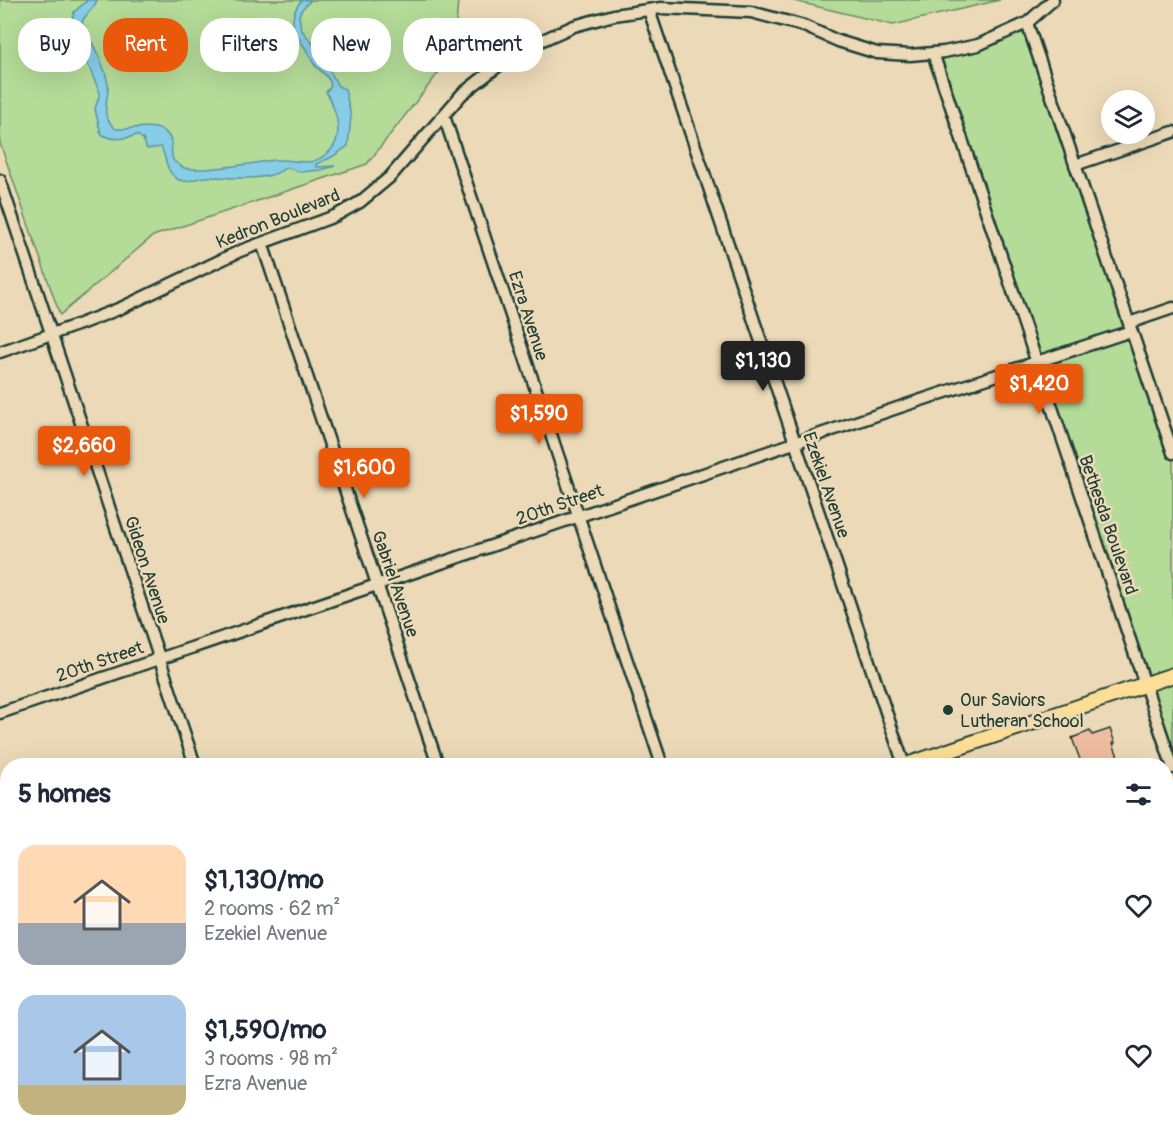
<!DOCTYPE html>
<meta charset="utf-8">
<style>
body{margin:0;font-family:Pangolin,sans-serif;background:#f2f2f3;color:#1f2937;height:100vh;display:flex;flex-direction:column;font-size:22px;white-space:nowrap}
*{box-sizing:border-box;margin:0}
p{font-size:20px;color:#747a83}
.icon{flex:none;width:33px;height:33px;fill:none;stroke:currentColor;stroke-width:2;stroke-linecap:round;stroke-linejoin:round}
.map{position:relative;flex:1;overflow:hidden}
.panel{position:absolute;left:0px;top:758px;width:1173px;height:386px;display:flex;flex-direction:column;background:#fff;border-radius:24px 24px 0 0;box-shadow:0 6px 24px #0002}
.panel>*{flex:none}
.guide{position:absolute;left:18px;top:18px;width:600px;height:54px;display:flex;gap:12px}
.tools{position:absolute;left:1101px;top:90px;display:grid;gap:12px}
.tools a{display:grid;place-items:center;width:54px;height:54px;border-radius:50%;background:#fff;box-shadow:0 6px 24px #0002;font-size:30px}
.price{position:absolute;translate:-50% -51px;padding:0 14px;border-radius:6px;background:#ea580c;color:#fff;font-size:20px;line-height:39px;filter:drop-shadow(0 2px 3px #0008)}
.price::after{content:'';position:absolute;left:50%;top:36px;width:18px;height:14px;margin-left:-9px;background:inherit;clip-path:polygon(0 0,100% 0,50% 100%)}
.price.active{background:#222;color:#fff}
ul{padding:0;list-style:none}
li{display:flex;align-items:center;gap:18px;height:150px;padding:0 18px}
li span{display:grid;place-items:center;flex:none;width:168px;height:120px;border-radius:18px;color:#555}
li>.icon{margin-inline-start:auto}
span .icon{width:72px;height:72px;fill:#fffc;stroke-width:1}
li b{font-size:26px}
h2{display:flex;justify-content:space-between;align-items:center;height:72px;padding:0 18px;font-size:26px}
.chip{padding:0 21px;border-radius:24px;background:#fff;box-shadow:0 6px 24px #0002;font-size:21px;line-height:54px}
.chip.active{background:#ea580c;color:#fff}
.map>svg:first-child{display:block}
.green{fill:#b4db98;stroke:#6a8c66;stroke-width:1.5}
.water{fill:#87cde8;stroke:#5d93a0;stroke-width:1.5}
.building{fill:#efbca0;stroke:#1f3d34;stroke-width:1.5}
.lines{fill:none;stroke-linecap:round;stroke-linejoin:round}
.minor-casing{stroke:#1f3d34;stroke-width:15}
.major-casing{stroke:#1f3d34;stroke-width:18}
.minor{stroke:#ebd9b7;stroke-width:10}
.major{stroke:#fcde96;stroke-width:14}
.poi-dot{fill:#1f3d34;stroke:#ebd9b7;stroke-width:2}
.labels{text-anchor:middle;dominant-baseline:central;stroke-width:5;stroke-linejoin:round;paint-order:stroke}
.street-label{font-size:18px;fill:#1f3d34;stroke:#ebd9b7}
.poi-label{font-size:18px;fill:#1f3d34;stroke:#ebd9b7;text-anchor:start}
</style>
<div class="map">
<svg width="1173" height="1142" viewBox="0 0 1173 1142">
<rect width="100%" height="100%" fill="#ebd9b7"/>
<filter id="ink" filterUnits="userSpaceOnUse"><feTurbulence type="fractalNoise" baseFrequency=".0167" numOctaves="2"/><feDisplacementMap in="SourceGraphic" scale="12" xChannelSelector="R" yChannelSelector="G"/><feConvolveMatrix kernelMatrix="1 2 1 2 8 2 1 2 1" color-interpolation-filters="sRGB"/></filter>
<g filter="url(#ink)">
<!-- green -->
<path class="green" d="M0,0H458L454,53L367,164L153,236L60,315L0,143Z
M790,0H1000L893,25Z
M1027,23L1173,453V768L933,53L944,52Z"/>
<!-- water -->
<path class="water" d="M88,0H97C94,9 86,13 82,22C90,40 106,66 108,85C109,103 98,114 116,129C133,130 164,119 171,141C172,146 171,154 173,160C176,163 180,166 184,168C202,172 249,164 267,161C282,158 295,162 309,162C314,161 318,160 322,157C347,143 338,113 326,92L331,86C329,74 321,73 314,64C311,60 310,55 307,51C295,33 285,19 302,0H311L302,9L299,15L301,29L321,54L338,86L345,89L351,116L348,146L332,157L316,164V167L335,166L321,170L301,172L286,167C270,184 226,176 205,177C196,178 186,184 177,179C165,171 167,158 161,147L147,149L143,139L137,135C125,139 113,141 101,134L95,109L100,93L85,58L75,44L72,22L74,12Z"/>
<!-- building -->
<path class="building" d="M1110,729L1115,743H1113L1121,765H1082L1072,738L1090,731L1092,735Z"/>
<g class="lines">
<defs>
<path id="minor" d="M649,10L904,765
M1027,23L1173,453
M933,53L1173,768
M444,116L662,765
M1075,165L1173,132
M0,180L195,765
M262,243L438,765
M1129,323L1173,308
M0,352L80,324L121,308L240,251L335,216L360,202L390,177L462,94L498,66L536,43L574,26L614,15L661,8L751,12L804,26L838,41L877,53L910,55L944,52L978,45L1027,23L1053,0
M0,713L903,406L1131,331
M0,801L8,824
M1166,985L1173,982
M113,1136L115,1142
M320,1136L322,1142
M563,1136L565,1142
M786,1136L789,1142
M1029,1136L1031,1142
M702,1142L721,1136"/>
<path id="major" d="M907,765L1173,675
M0,1043H8"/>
</defs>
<!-- minor casing -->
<use href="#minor" class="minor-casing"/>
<!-- major casing -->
<use href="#major" class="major-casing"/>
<!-- minor -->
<use href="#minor" class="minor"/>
<!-- major -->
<use href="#major" class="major"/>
</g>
</g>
<!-- markers -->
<circle class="poi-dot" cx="948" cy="710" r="6"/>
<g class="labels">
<!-- street labels -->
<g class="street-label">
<text transform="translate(278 219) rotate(-22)">Kedron Boulevard</text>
<text transform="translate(528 316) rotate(72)">Ezra Avenue</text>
<text transform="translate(826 485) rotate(71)">Ezekiel Avenue</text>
<text transform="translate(560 505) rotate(-19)">20th Street</text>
<text transform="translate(1108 525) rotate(71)">Bethesda Boulevard</text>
<text transform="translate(147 570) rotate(72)">Gideon Avenue</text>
<text transform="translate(395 584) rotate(71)">Gabriel Avenue</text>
<text transform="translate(100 662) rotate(-19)">20th Street</text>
</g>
<!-- poi labels -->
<g class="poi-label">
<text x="960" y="700">Our Saviors<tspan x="960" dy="21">Lutheran School</tspan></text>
</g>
</g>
</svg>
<div class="tools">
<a><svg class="icon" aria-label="layers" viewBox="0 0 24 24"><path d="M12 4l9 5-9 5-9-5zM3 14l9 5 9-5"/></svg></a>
</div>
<b class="price active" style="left:763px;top:392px">$1,130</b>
<b class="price" style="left:1039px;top:415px">$1,420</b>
<b class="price" style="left:539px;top:445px">$1,590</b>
<b class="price" style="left:84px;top:477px">$2,660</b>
<b class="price" style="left:364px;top:499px">$1,600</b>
<div class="guide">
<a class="chip">Buy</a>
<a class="chip active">Rent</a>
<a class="chip">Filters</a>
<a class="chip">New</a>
<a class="chip">Apartment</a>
</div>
<section class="panel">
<h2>5 homes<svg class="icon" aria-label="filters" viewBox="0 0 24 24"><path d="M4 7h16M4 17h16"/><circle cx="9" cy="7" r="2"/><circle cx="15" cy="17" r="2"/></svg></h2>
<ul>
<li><span style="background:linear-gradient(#ffd9b3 65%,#9aa5b1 0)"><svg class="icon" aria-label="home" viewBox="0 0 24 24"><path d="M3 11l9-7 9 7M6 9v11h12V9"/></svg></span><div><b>$1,130/mo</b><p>2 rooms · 62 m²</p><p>Ezekiel Avenue</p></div><svg class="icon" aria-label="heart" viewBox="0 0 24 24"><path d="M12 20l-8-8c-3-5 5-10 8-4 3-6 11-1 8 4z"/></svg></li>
<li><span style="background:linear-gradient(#a9c7e8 75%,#c2b280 0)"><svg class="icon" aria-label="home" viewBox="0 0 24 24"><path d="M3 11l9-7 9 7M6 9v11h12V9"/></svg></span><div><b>$1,590/mo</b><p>3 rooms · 98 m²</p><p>Ezra Avenue</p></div><svg class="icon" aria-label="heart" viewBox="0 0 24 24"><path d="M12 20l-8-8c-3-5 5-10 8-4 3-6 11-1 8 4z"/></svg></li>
</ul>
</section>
</div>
